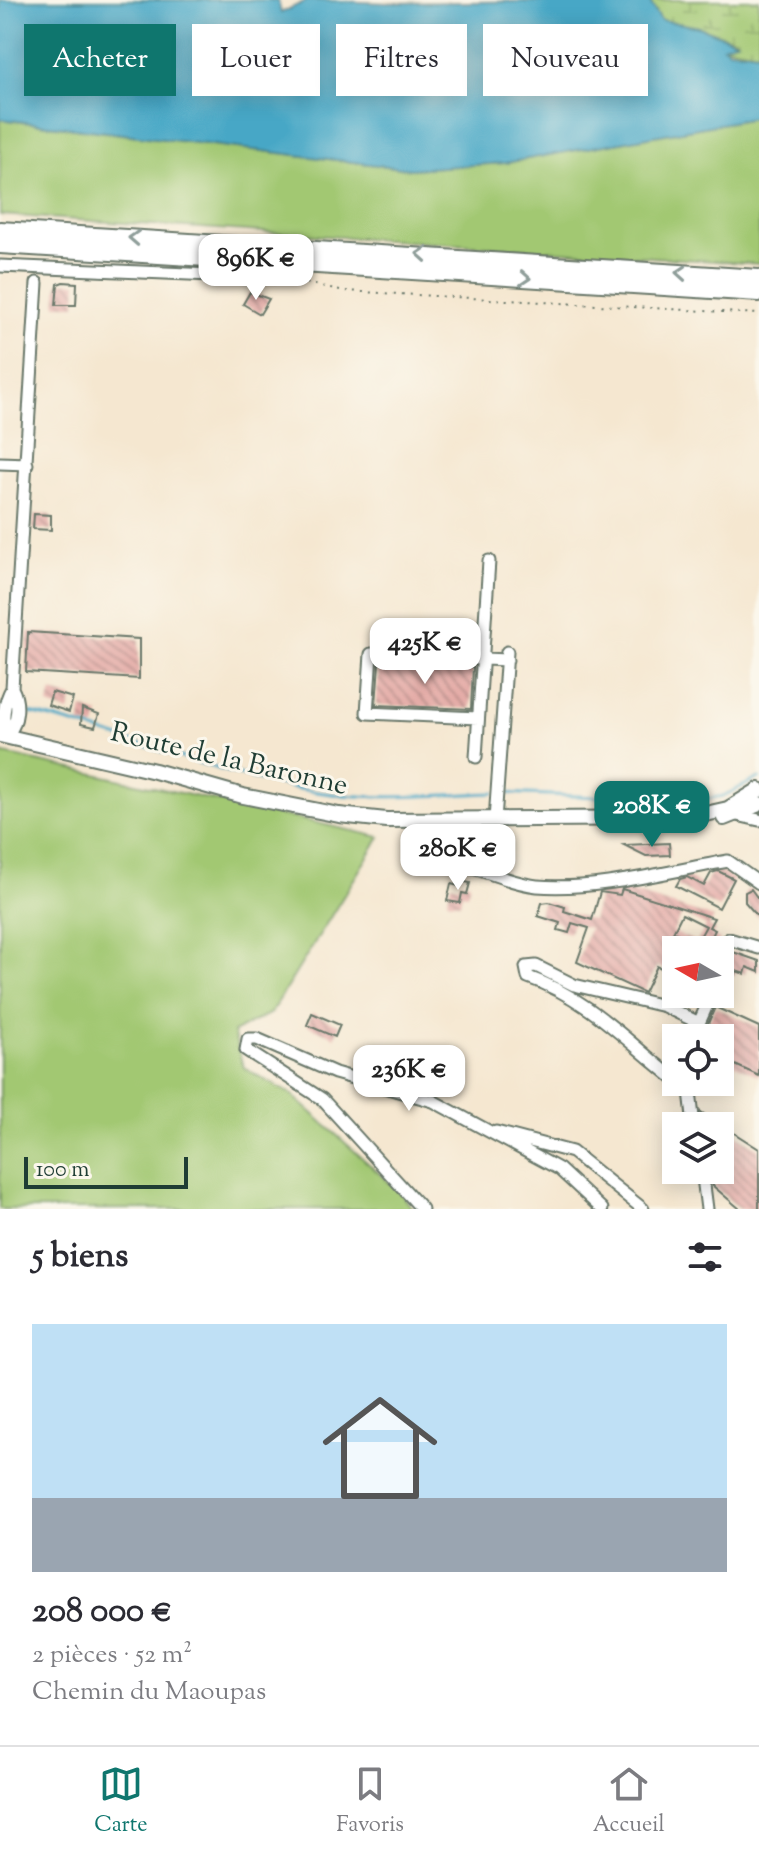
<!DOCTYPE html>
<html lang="fr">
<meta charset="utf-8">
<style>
body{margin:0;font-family:"Sorts Mill Goudy",serif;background:#f2f2f3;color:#2b2b33;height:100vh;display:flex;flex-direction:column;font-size:30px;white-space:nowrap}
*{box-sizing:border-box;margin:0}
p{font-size:26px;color:#7c7c81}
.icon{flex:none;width:44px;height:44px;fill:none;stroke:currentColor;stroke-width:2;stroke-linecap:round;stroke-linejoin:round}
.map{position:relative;height:1209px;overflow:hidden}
.side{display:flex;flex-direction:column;background:#fff;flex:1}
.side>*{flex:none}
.banner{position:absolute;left:24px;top:24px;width:712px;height:72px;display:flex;gap:16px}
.needle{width:52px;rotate:279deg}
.tools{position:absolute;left:662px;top:936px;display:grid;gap:16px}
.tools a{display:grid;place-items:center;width:72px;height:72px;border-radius:0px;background:#fff;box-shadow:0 4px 20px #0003;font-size:40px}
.scale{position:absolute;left:24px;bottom:20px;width:164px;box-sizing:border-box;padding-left:8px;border:4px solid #1f3d34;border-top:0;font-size:22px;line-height:28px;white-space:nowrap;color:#1f3d34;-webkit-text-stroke:6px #fbf7ec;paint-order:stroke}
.price{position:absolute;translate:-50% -68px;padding:0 18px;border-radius:16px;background:#fff;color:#222;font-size:26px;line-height:52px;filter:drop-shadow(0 2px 4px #0008)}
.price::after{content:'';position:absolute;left:50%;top:48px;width:24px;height:18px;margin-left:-12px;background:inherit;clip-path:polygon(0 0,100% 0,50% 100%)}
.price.selected{background:#0f766e;color:#fff}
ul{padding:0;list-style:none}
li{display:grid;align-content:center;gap:16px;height:424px;padding:0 32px}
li+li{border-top:2px solid #e1e1e2}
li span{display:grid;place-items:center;height:248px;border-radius:0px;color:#555}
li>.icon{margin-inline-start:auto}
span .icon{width:144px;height:144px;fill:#fffc;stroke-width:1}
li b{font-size:34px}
h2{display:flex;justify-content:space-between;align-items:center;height:96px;padding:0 32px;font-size:34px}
.pill{padding:0 28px;border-radius:0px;background:#fff;box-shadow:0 4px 20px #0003;font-size:28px;line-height:72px}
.pill.selected{background:#0f766e;color:#fff}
.menu{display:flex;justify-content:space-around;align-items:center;height:112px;border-top:2px solid #e1e1e2;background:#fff;font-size:22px;color:#7c7c81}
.menu a{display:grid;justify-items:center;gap:4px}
.menu .selected{color:#0f766e}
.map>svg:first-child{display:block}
.green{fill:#a2c872;stroke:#608253;stroke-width:2}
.wetland{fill:url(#wetland-marsh);stroke:#608253;stroke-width:2}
.water{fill:#47a7c6;stroke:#33727d;stroke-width:2}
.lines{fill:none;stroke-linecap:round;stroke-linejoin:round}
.stream{stroke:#47a7c6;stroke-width:3}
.building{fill:url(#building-back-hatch);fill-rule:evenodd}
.minor-casing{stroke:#6a786b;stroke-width:15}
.major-casing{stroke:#6a786b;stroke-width:18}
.highway-casing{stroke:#6a786b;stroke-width:20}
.path{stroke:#6a786b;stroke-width:2;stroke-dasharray:2 6;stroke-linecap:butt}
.minor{stroke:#fff;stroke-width:11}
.major{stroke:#fff;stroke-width:14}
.highway{stroke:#fff;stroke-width:16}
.oneway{stroke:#8f9e9a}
.labels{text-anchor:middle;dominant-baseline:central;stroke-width:6;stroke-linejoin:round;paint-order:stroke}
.street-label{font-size:28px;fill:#1f3d34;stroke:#fbf7ec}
</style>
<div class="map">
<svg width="759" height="1209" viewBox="0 0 759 1209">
<defs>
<pattern id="wetland-marsh" width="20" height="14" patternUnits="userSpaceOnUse" patternTransform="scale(2)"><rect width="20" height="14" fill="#a2c872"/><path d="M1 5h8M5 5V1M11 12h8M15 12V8" fill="none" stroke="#83a45e"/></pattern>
<pattern id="building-back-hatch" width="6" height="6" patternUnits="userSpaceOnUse" patternTransform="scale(2)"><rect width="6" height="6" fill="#e4aaa6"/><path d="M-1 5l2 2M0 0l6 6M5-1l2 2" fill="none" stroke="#b88c88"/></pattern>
</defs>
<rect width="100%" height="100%" fill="#fbf7ec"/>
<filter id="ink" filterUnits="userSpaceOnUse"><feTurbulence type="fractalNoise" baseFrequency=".0125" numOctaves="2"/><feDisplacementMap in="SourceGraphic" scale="16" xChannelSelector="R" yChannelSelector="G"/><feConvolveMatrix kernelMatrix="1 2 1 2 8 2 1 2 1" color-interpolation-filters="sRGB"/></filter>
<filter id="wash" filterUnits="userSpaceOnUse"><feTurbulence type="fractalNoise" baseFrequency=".006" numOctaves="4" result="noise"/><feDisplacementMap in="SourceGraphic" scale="32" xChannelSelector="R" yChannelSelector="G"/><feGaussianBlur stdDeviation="1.8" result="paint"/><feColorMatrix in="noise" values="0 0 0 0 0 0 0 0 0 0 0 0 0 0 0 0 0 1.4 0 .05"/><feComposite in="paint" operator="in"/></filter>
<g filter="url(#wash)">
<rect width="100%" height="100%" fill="#f5e7d0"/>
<!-- green -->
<path class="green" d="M759,117V264L0,215V119L410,169L505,163Z
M0,753L380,837L271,1013L233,1032L244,1068L291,1094L399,1191L413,1209H0Z"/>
<!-- wetland -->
<path class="wetland" d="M649,0H759V52L722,46L736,40L699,27L661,20Z"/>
<!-- water -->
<path class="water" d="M0,0H278L281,13L308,0L389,3L649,0L661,20L699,27L736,41L723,46L729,50L759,52V117L505,163L410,169L0,119Z"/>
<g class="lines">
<!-- stream -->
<path class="stream" d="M21,711C121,732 216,776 317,792C376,801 435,795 494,793
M502,793L696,801L723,796L759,778"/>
</g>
<g id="blocks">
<!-- building -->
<path class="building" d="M63,282L77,283L76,305H56L58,284Z
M250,292L269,299L260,314L243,304Z
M34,514L51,515V530L33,529Z
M28,632L139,639V679L26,672Z
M379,663L473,667L471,709L376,705Z
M52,692L73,698L69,712L48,705Z
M82,708L99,714L95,727L81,724Z
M669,843L670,855L646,856L624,845Z
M718,871L734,879L719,908L676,886L680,879L687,877L704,886L711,873Z
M460,881L470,883L467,894L462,893L460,903L447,901L451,884L459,886Z
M622,889L714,918L709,927L715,930L712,936L720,940L715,950H684L676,946V975L657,966L644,993L577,962L589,928L572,923L569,933L558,930L560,923L538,916L542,903L549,902L565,907L564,911L592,920L600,892L620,895ZM682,914L706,926L697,942L673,932Z
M751,889L759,900V918L745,902V892Z
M733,952L759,961V972L747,967L745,974L736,971L734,976L720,971Z
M715,1007L759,1027V1076L720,1058V1038H702Z
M312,1013L340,1025L335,1037L307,1025Z
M701,1112L759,1149V1209H740L713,1186L711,1170H720V1126H702Z"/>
</g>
</g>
<g filter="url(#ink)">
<use href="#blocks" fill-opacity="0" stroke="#6a786b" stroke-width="2"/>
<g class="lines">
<defs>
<path id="minor" d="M0,266L282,278
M0,463L27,464
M478,718L367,713L371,654L507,660
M7,736C1,721 4,702 12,688L37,283
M7,736C18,722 20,703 12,688
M476,757L489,561
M737,815L759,820
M495,820L507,652
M447,864C479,865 506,883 537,886C596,891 669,871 728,861L759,883
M720,960L729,939L759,948
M676,1080C626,1041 590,999 528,977L526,967L536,966L574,985L664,1006L699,1023L712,994
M678,1082L690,1091L694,1126
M496,1132L572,1152L643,1209
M702,1170L707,1209
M422,1209L322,1099L246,1050L248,1039H257L335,1073L433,1101L559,1169L602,1209"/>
<path id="major" d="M0,735L155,771L243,796L339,815L386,820L688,818L728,809L759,790
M724,818L759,804"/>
<path id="highway" d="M0,230L759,278
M0,245L759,293"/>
</defs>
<!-- minor casing -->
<use href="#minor" class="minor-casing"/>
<!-- major casing -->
<use href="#major" class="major-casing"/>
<!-- highway casing -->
<use href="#highway" class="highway-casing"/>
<!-- path -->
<path class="path" d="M291,280L345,291L759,314"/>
<!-- minor -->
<use href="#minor" class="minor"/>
<!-- major -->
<use href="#major" class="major"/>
<!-- highway -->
<use href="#highway" class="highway"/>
</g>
<!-- one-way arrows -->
<defs><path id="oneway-chevron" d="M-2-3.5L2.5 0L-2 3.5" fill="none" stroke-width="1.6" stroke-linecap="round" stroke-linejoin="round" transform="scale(2)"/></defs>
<g class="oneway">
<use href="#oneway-chevron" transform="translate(134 238) rotate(-177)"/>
<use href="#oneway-chevron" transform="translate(422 254) rotate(-176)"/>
<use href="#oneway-chevron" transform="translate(681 273) rotate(-176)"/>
<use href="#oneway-chevron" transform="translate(525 278) rotate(4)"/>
</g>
</g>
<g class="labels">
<!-- street labels -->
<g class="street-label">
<text transform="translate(229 760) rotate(13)">Route de la Baronne</text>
</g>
</g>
</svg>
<div class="tools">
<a><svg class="needle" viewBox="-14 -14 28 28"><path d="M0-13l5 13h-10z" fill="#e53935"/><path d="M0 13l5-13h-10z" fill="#7c7c81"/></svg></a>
<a><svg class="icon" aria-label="locate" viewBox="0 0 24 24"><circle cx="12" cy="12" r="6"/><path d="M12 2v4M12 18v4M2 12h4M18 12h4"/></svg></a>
<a><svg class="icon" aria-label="layers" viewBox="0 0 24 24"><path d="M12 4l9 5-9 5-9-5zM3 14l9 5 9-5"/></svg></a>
</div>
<div class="scale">100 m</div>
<b class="price" style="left:256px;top:302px">896K €</b>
<b class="price" style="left:425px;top:686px">425K €</b>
<b class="price selected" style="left:652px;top:849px">208K €</b>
<b class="price" style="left:458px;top:892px">280K €</b>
<b class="price" style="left:409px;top:1113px">236K €</b>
<div class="banner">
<a class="pill selected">Acheter</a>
<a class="pill">Louer</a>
<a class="pill">Filtres</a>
<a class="pill">Nouveau</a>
</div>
</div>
<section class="side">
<h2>5 biens<svg class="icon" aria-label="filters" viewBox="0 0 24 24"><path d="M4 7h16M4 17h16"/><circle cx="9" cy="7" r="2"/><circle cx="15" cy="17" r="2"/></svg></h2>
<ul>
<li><span style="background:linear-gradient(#bfe0f5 70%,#9aa5b1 0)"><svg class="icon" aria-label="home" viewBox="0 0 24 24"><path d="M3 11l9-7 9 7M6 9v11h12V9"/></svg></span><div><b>208 000 €</b><p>2 pièces · 52 m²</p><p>Chemin du Maoupas</p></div></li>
</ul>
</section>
<nav class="menu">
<a class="selected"><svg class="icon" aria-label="map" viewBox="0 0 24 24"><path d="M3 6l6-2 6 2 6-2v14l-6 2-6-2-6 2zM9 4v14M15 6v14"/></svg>Carte</a>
<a><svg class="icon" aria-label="saved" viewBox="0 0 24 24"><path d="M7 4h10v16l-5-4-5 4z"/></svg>Favoris</a>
<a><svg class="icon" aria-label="home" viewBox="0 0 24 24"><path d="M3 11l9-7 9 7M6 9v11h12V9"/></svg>Accueil</a>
</nav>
